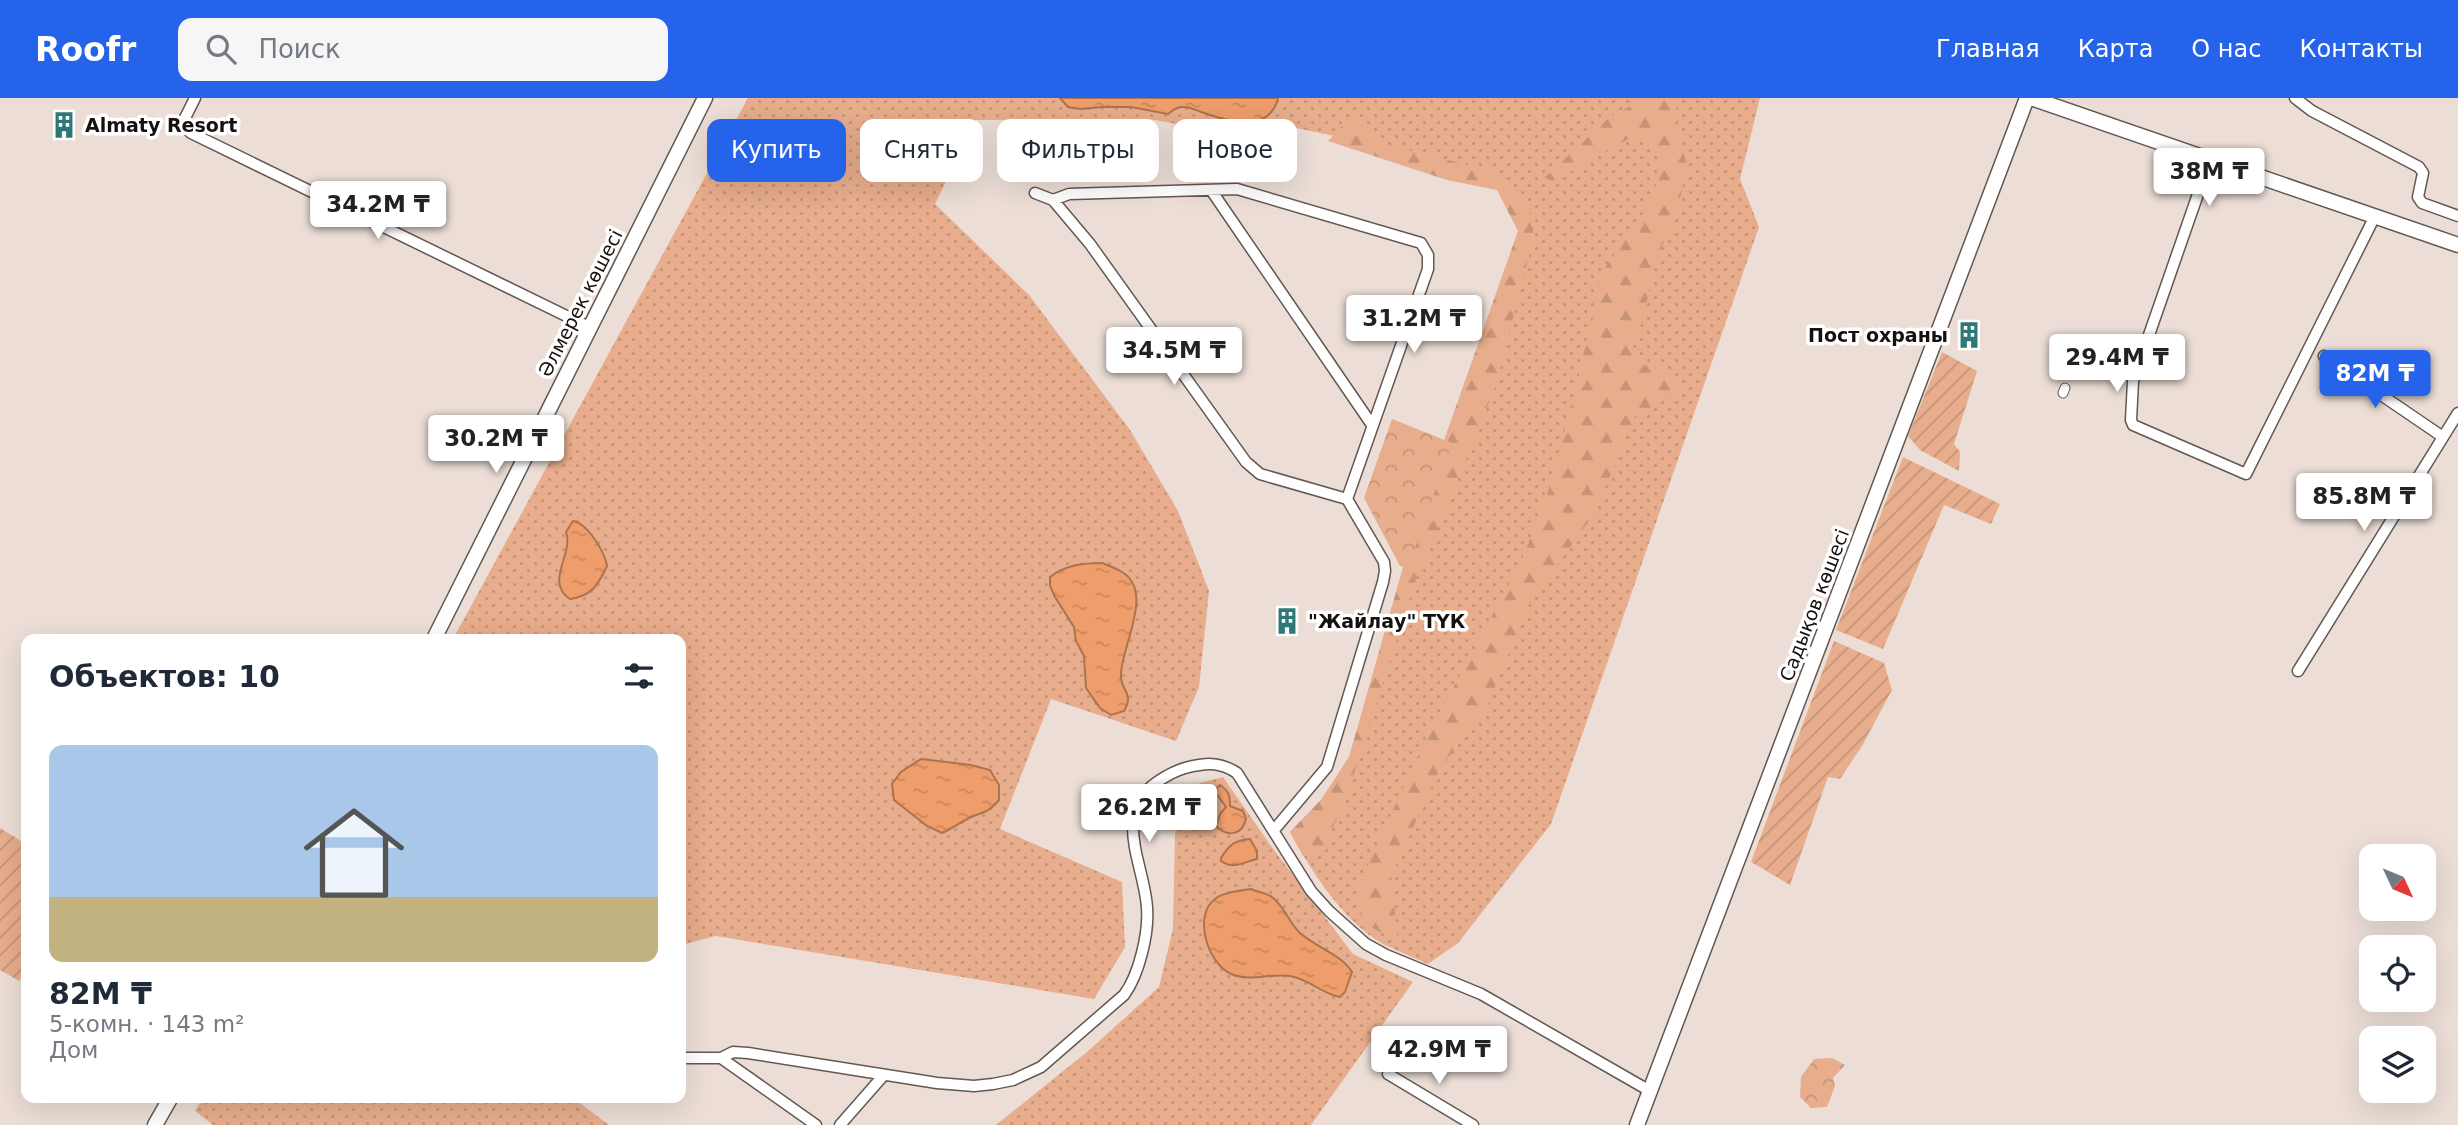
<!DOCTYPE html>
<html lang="ru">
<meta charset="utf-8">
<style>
body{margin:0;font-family:"DejaVu Sans",sans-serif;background:#f6f6f7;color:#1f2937;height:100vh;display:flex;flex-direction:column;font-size:26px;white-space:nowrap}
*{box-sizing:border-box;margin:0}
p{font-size:23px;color:#747a83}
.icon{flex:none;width:38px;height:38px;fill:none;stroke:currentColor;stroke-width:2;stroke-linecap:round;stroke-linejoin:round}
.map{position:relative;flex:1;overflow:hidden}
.drawer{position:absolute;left:21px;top:536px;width:665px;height:469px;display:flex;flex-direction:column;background:#fff;border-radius:14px;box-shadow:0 7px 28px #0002}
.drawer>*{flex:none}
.guide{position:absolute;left:707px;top:21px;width:665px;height:63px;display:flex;gap:14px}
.needle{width:46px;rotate:134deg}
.buttons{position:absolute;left:2359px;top:746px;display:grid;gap:14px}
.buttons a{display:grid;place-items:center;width:77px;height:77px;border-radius:14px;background:#fff;box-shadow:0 7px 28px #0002;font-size:35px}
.price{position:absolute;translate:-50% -60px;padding:0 16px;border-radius:7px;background:#fff;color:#222;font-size:23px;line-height:46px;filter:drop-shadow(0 2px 4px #0008)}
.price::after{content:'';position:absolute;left:50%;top:42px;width:21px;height:16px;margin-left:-10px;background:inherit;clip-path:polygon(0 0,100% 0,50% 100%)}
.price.on{background:#2563eb;color:#fff}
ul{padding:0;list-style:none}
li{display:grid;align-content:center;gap:14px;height:371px;padding:0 28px}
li+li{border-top:2px solid #e0e1e3}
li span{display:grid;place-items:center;height:217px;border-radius:14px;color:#555}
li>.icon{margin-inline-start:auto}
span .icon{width:126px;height:126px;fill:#fffc;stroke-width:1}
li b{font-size:30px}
h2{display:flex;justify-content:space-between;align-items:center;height:84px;padding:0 28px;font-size:30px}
.chip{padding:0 24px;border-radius:14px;background:#fff;box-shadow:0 7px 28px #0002;font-size:24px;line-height:63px}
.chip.on{background:#2563eb;color:#fff}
header{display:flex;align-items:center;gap:42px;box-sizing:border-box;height:98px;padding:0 35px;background:#2563eb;color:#fff}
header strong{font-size:33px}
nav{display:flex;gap:38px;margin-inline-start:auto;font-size:24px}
.search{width:490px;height:63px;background:#f6f6f7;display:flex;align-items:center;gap:18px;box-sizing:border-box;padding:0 24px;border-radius:14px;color:#747a83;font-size:26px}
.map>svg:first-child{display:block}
.grass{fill:url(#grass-dots)}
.forest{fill:url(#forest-firs)}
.park{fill:url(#park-crowns)}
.garden{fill:url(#garden-furrows)}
.water{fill:url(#water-ripples);stroke:#ad734f;stroke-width:2}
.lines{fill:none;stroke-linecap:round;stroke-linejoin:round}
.pedestrian-casing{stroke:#625751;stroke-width:11}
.minor-casing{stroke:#625751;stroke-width:13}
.tertiary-casing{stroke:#625751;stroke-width:17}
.pedestrian{stroke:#fff;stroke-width:9}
.minor{stroke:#fff;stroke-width:10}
.tertiary{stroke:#fff;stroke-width:14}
.labels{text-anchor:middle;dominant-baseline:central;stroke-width:7;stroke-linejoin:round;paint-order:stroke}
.poi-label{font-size:19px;font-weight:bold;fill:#15110e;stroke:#fff;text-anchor:start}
.street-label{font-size:19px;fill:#15110e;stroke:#fff}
</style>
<header>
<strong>Roofr</strong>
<div class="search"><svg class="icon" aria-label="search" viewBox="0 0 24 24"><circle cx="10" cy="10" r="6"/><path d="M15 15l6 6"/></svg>Поиск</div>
<nav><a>Главная</a><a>Карта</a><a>О нас</a><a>Контакты</a></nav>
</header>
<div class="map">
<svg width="2458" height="1027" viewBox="0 0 2458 1027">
<defs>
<pattern id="grass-dots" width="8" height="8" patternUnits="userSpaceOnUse" patternTransform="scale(1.75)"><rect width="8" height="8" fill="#e7ad8c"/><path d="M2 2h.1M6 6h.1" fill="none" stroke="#c59478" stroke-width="1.8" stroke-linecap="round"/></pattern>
<pattern id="forest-firs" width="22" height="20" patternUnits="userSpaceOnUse" patternTransform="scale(1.75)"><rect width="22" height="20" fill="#e7ad8c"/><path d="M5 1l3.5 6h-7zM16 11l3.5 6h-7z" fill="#c59478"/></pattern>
<pattern id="park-crowns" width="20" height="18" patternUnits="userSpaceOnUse" patternTransform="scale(1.75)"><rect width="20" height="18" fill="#e7ad8c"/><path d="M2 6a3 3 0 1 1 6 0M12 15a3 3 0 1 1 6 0" fill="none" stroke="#c59478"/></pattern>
<pattern id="garden-furrows" width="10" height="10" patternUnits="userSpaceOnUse" patternTransform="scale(1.75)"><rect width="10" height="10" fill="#e7ad8c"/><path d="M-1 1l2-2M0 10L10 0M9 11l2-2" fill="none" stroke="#c59478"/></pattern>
<pattern id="water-ripples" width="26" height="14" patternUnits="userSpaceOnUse" patternTransform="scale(1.75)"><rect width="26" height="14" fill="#ee9d6b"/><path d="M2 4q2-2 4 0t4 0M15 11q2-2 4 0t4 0" fill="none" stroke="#cb865c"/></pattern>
</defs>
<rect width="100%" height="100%" fill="#ecded6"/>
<!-- grass -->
<path class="grass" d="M748,0H1760L1740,81L1759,129L1551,726L1458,845L1428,866C1413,859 1397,853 1383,846C1344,824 1311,773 1290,734L1321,702L1349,659L1524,125L1495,86L1377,47L1282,27L1215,33L1149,21L976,22L935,106L1029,197L1130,332L1178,413L1209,493L1199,589L1176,643L1051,601L1000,731L1122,784L1125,849L1094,901L716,838L681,847V541H453Z
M1223,679L1271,748L1353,856L1413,884L1311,1027H996L1087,954L1159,889L1173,831L1175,736L1200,685Z
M203,999H572L609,1027H213L195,1013Z"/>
<!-- forest -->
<path class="forest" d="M1641,0H1679L1674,19L1687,68L1676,120L1655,162L1644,218L1633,248L1642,267L1667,270L1683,291L1635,318L1594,416L1530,504L1485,613L1441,668L1391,778L1398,844L1362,824L1357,791L1424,644L1522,462L1548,394L1576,291L1601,175L1641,120L1659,80V61L1654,44L1630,40L1552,84L1545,79L1610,19L1638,4Z
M1354,15L1389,47L1496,74L1522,100L1533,121V141L1496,287L1434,441L1417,478L1344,707L1327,741L1316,757L1303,758L1290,734L1321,702L1349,659L1419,413L1518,133L1497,92L1447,82L1328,43Z"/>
<!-- park -->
<path class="park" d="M1392,321L1452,345L1408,470L1400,468L1364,400Z
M1832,960L1845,967L1833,980L1835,988L1827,1009L1811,1010L1800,999L1801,979L1814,961Z"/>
<!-- garden -->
<path class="garden" d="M1942,254L1977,273L1954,346L1960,354L1959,373L1920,352L1908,338Z
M1903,359L2000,406L1991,426L1944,407L1883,551L1836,532Z
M1834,543L1884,565L1892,592L1862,648L1840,681L1828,679L1790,787L1751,764Z
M0,730L26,746V871L19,883L0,872Z"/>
<!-- water -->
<path class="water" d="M1060,0H1278V1C1267,36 1231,24 1204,15C1195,12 1187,7 1177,10C1174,11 1171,14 1168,16L1131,9H1102L1081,11L1068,9Z
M573,423C587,425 605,454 607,468C598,487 592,498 570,501C544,484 574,456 566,434Z
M1102,465C1109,468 1116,470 1122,474C1155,494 1121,548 1121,577C1120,593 1135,594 1124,613L1111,617L1100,610L1086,590L1084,558L1076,543L1074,529L1055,499L1050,488V479C1065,467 1083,465 1102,465Z
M921,661L971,667L990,672L999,687V702C986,717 983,713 969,720C959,725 952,731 942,735L927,728L894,702L892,686L901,674Z
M1220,687C1229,693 1230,698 1230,708L1243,713L1246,720C1243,737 1228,740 1216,728L1220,716L1226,709L1216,695L1217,690Z
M1250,741L1257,753V761C1244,764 1234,772 1221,763V760C1229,747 1235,742 1250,741Z
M1251,791C1259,795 1265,794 1272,799C1285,809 1288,823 1299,834C1315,849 1341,856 1352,874L1345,894L1340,899C1322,896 1309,881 1290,878C1270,875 1250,884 1231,876C1207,865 1193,817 1215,801C1221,795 1243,792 1251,791Z"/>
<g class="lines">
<defs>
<path id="pedestrian" d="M2063,295L2065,290"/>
<path id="minor" d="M195,0L184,22L186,30L191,35L589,229
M2295,0L2312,13L2419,69L2423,75L2418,99L2422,105L2458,118
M2206,73L2133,283L2131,322L2133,327L2246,376L2375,118
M1211,92L1372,327
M1035,95L1053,102L1069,96L1237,91L1421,145L1428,157V171L1347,401L1384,464L1385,473L1383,484L1327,669L1274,732
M1053,102L1090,146L1246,364L1260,376L1347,401
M2324,258L2443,339
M2298,573L2458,315
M681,960H721L733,954L748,955L937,985L974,988L993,986L1013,982L1041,969L1124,897C1139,877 1149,835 1147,810C1145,768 1111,716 1157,684C1166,678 1174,673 1185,670C1205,665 1219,663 1237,675L1311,793L1329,813L1366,846L1386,857L1481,896L1650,993
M721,960L816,1027
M1388,976L1473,1027
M840,1027L883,978"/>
<path id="tertiary" d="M2031,0L2458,147
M434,541L705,0
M155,1027L171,999
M1637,1027L2027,0"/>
</defs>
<!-- pedestrian casing -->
<use href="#pedestrian" class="pedestrian-casing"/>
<!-- minor casing -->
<use href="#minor" class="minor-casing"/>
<!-- tertiary casing -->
<use href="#tertiary" class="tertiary-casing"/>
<!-- pedestrian -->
<use href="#pedestrian" class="pedestrian"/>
<!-- minor -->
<use href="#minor" class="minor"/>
<!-- tertiary -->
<use href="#tertiary" class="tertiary"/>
</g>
<!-- icons -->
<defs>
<symbol id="building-bare" viewBox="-9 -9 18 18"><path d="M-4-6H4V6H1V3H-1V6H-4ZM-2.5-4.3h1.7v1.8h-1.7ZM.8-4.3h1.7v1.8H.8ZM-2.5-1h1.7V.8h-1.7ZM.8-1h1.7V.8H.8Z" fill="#2e7877" stroke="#fff" stroke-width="2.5" paint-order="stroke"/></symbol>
</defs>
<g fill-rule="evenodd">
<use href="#building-bare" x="45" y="8" width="38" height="38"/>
<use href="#building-bare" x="1950" y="218" width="38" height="38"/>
<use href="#building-bare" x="1268" y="504" width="38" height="38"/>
</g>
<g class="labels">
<!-- poi labels -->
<g class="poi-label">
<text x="85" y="27">Almaty Resort</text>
<text x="1948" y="237" text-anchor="end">Пост охраны</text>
<text x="1308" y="523">"Жайлау" ТҮК</text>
</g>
<!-- street labels -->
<g class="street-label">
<text transform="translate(580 205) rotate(-63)">Әлмерек көшесі</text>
<text transform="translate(1814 507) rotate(-69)">Садықов көшесі</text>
</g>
</g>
</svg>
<div class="buttons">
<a><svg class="needle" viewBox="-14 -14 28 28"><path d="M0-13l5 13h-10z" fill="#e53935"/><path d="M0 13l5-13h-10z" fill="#747a83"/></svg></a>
<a><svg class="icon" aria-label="locate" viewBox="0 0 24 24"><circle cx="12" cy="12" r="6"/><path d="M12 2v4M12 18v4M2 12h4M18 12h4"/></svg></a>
<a><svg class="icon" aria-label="layers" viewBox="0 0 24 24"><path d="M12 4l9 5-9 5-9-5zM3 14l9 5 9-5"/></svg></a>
</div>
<b class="price" style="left:2209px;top:110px">38M ₸</b>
<b class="price" style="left:378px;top:143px">34.2M ₸</b>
<b class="price" style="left:1414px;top:257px">31.2M ₸</b>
<b class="price" style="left:1174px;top:289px">34.5M ₸</b>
<b class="price" style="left:2117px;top:296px">29.4M ₸</b>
<b class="price on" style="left:2375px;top:312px">82M ₸</b>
<b class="price" style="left:496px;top:377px">30.2M ₸</b>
<b class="price" style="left:2364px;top:435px">85.8M ₸</b>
<b class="price" style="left:1149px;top:746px">26.2M ₸</b>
<b class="price" style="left:1439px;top:988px">42.9M ₸</b>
<div class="guide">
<a class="chip on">Купить</a>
<a class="chip">Снять</a>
<a class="chip">Фильтры</a>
<a class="chip">Новое</a>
</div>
<section class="drawer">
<h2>Объектов: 10<svg class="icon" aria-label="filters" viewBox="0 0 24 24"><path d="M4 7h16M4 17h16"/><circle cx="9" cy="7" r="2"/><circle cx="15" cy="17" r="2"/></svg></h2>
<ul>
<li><span style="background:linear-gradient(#a9c7e8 70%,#c2b280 0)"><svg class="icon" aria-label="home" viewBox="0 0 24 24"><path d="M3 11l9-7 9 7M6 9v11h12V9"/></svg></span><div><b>82M ₸</b><p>5-комн. · 143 m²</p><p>Дом</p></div></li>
</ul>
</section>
</div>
